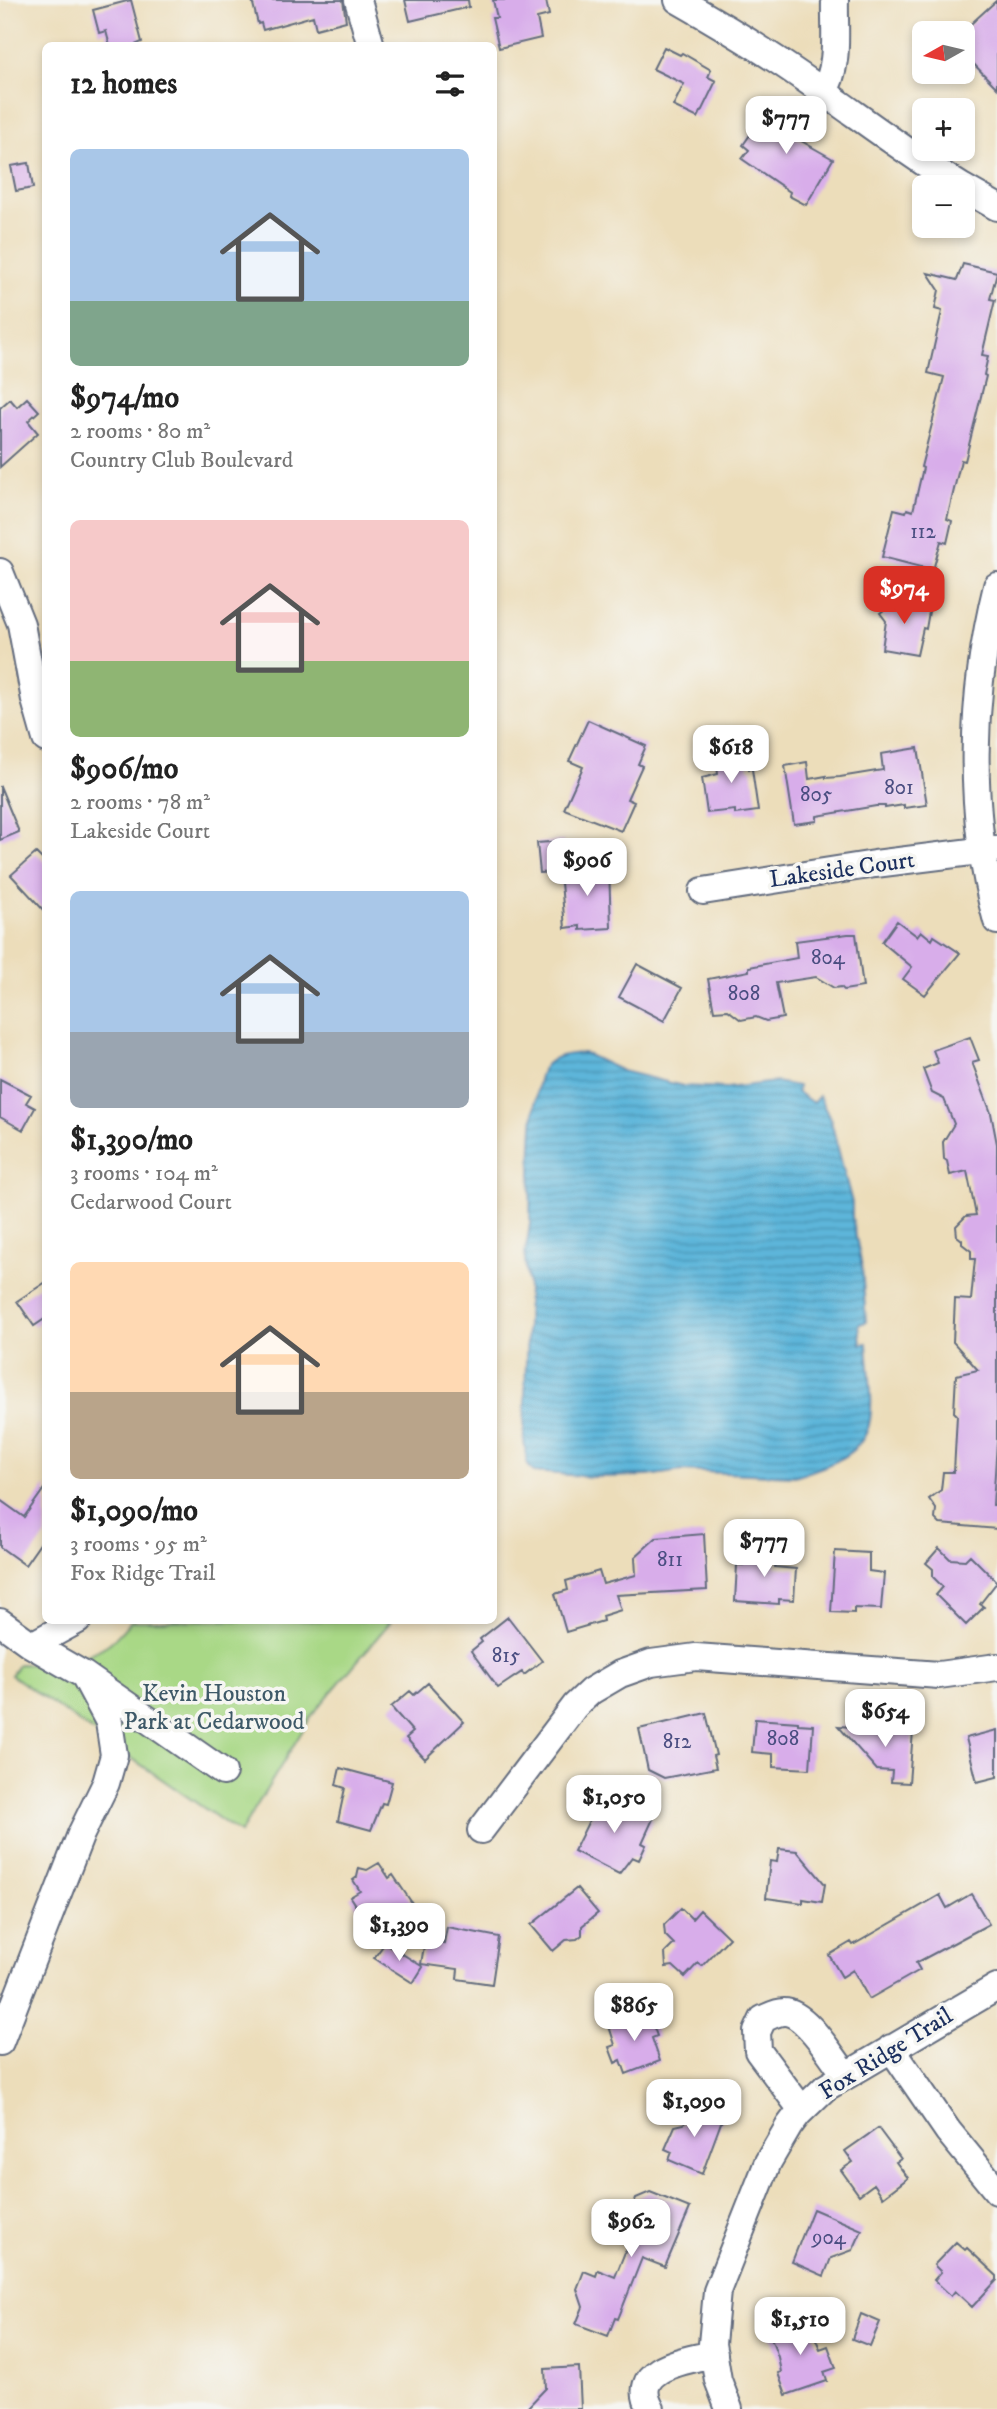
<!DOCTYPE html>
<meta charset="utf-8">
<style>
body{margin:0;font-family:"IM FELL DW Pica",serif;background:#f6f6f6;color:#222;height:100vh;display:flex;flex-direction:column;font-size:26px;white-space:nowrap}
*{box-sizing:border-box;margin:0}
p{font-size:23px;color:#767676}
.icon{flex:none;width:38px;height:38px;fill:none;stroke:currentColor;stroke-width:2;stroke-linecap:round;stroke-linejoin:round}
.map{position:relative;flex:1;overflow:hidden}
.side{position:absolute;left:42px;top:42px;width:455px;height:1582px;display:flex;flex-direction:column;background:#fff;border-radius:10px;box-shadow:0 4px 10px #0003}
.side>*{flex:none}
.needle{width:46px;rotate:262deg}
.buttons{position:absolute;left:912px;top:21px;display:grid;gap:14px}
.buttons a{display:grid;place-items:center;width:63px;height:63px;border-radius:10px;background:#fff;box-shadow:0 4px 10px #0003;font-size:35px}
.price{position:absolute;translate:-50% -60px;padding:0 16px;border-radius:14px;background:#fff;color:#222;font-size:23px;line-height:46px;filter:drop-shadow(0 2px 4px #0008)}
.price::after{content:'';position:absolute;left:50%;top:42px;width:21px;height:16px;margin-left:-10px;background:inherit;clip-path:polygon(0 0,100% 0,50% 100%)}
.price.on{background:#d93025;color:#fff}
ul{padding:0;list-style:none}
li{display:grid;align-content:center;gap:14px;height:371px;padding:0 28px}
li span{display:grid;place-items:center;height:217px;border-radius:10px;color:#555}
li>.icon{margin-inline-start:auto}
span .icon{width:126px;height:126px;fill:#fffc;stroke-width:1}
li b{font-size:30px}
h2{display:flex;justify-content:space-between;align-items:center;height:84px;padding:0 28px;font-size:30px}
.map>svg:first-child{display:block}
.green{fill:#a9d886;stroke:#628472;stroke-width:2}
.water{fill:url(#water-rules);stroke:#3c729c;stroke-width:2}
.building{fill:#d8adea}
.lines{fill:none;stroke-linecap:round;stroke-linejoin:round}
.minor-casing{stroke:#646c7e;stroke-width:30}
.minor{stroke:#fff;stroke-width:26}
.labels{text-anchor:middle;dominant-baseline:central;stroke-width:7;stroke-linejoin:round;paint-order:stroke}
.number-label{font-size:21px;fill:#4a4e81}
.street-label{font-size:24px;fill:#1b2f5e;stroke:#f6f6f2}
.park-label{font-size:24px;fill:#3e5968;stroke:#f6f6f2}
</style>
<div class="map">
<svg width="997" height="2409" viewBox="0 0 997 2409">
<defs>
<pattern id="water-rules" width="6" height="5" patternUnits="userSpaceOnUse" patternTransform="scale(1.75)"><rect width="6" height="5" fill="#5db6da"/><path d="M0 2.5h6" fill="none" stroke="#4c94b4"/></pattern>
</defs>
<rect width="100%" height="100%" fill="#f6f6f2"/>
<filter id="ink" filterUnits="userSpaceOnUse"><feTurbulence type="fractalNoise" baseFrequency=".0143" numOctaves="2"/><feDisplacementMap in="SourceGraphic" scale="14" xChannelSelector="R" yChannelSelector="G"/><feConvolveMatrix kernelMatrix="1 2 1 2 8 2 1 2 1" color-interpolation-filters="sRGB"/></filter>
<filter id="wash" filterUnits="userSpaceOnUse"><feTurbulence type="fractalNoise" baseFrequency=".00686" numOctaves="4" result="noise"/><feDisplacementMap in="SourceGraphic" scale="28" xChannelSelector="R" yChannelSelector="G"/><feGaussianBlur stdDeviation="1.57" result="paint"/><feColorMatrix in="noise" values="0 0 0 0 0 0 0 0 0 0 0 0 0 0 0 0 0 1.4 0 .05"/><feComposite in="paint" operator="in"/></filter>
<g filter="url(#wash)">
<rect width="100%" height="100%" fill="#ecddba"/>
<!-- green -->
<path class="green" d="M284,1620L391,1621L312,1715L240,1833L11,1675L19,1664C51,1665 80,1662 107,1645C116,1639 124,1628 131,1621Z"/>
<!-- water -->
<path class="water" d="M584,1053L622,1071L683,1086L727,1088L775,1082L798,1086L797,1092L813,1103L819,1096L831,1121L852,1203V1217L862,1267L866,1322L859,1324L861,1344L867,1343C868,1368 876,1409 867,1431C857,1457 818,1470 794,1476L681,1471L648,1476L593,1477L534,1472L527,1464L524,1440L528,1283C527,1274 525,1265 525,1256C526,1245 529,1234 530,1223C531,1194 530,1086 544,1067C554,1054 570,1054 584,1053Z"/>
<g id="blocks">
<!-- building -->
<path class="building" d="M131,0L142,42L133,46H110L106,31L99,33L93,10Z
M252,0H343L346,21L316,29L313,16L263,30L261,23L258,24Z
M405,0H468L469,7L410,21Z
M493,0H546L549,15L537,18L541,38L499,48L492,18H497Z
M997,0V88L962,52V32Z
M664,47L680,55L682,53L711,70L708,77L716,81L698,118L673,106L684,84L653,69Z
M774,105L793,118L789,124L800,132L796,138L833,159L806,205L789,196L790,192L742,159L749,150L743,145L768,109L770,110Z
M29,163L33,188L16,191L11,166Z
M963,264L997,272L990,299L995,300L982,355L988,356L984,375L986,376L965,461L961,460L947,519L952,521L947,543L941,541L933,570L882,557L894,509L906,512L907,509L913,511L923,468L921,467L944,377L928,373L942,311L935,309L939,290L928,273L957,280Z
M27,398L39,411L28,421L38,433L0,467V408L10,399L17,407Z
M889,598L930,606L926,629L923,628L917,655L882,649L886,621L880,613L888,607Z
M588,720L646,746L638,764L642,766L627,799L634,802L621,831L564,809L583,767L569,761Z
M918,748L927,805L904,808V805L885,808V806H876L817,816V821L794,824L785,766L807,762L809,779L826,776V778L840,777L883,770L881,754Z
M724,749L729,752L746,750L749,769H752L758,811L735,814V810L707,813L702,778L718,774L716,757Z
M0,786L19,832L0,840Z
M563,841L565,871L540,873L537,843Z
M36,853L46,863V913L11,875Z
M609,867L611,928L580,930V926L565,928L560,871Z
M897,921L917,936L921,931L932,940L934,936L960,953L925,995L903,979L912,967L882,942Z
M848,934H856L863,987L844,990L841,987L834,988L816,977L776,983L783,1018L766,1021L756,1017L741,1020L728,1010L714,1011L708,979L749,971V967L797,958L795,941Z
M637,964L682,988L664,1021L619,997Z
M970,1037L979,1060L972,1062L991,1113L997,1144V1442L993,1505H997V1529L940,1524L935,1519L936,1509L929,1499L941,1490L943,1472H954L957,1415L954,1412L956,1375L978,1370L953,1342L955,1299L971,1300L975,1259H971V1251L962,1244V1240L957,1236L956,1226L966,1216L976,1215L967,1171L950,1175L947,1161L944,1159L943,1142L954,1124L944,1099L932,1093L923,1069L938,1063L933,1050Z
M0,1079L31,1095L26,1103L35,1108L23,1130L0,1117Z
M46,1282V1318L34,1326L17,1301Z
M46,1486V1535L25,1565L0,1547V1500L24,1517Z
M704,1534L707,1590L616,1595L621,1610L602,1616L603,1621L566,1632L555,1594L568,1590L566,1581L599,1571L603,1584L636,1575L635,1557L656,1538Z
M939,1548L950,1559L965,1560L970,1555L997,1582L980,1604L984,1607L966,1625L936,1595L943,1587L933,1577V1569L926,1563Z
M744,1550L776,1552L775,1567L796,1569L794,1600L779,1599V1604L735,1601L737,1565H743Z
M835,1551L869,1553V1571L884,1573L881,1609L854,1608V1613L831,1612Z
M508,1617L542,1661L524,1675L522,1672L498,1688L471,1651L482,1642L480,1639Z
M428,1683L464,1722L425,1759L406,1738L413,1732L391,1707L410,1691L414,1695Z
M706,1713L716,1755L713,1756L716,1768L664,1778L648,1770L639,1729Z
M755,1719L798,1722V1724L813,1725L810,1769L773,1767V1754L752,1752Z
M838,1726L913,1731L909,1783L891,1782L892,1771L877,1770Z
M997,1730V1777L977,1782L966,1738Z
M340,1768L392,1782L386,1804L382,1803L371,1830L338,1821L345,1788L336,1785Z
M602,1794L653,1819L642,1843L646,1845L639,1860L632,1857L619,1874L574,1851Z
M779,1849L797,1851L825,1884L822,1902L803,1899V1903L766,1898L770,1861L777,1862Z
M379,1863L389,1878L393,1875L412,1903V1910L364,1941L367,1924L350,1897L360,1891L353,1880L357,1877L359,1868L367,1870Z
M577,1888L598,1913L582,1926V1935L577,1939L566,1940L553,1951L531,1925Z
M971,1894L989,1924L916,1963L920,1970L869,1999L853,1970L842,1977L829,1955L851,1942L853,1945L940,1895L947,1908Z
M681,1908L692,1919L700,1910L729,1938L702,1966L698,1963L685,1977L673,1966L666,1967L665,1953L674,1944L665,1935L664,1925Z
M447,1927L499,1937L492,1984L457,1979L458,1969L421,1964L425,1940L444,1943Z
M385,1943L423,1967L413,1983L374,1958Z
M648,2012L657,2036L652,2038L660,2061L626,2074L621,2060L615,2063L609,2047L615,2045L609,2026Z
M692,2104L723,2117L702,2174L669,2160L672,2152L665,2149L675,2126L684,2124Z
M878,2128L901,2159L896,2162L908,2178L883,2197L874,2184L859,2195L841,2170L853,2162L845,2151Z
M650,2192L690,2208L665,2267L642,2258L618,2319L615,2318L608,2336L576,2324L583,2307L577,2289L584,2271L596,2276L598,2270L615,2277L629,2242L620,2238L636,2198Z
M813,2209L862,2230L853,2250L831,2258L824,2276L792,2262Z
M956,2242L965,2250L967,2248L997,2276V2280L972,2307L955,2291L951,2296L934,2280L941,2272L934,2265Z
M861,2314L880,2322L870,2346L852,2339Z
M801,2318L804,2327L810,2325L820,2349L828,2346L836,2368L824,2372L827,2381L786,2395L778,2373L781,2372L778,2357L768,2329Z
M579,2367L581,2409H526L546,2388L545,2369Z"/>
</g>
</g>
<g filter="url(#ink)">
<use href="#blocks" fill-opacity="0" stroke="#646c7e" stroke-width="2"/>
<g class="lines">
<defs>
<path id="minor" d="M358,0L371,46
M678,0C720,24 762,49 802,77C856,114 906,153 962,187
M823,93C840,66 834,30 835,0
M962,187L997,207
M0,572L21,624L35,700L46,739
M997,586C970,695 967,813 997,921
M703,891L875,864L995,849
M0,1622L32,1645L84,1675L223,1772
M32,1645L78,1620
M481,1830L575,1706L591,1691L620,1674L651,1663L696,1657L939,1675L997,1667
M0,2042L81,1834L106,1783L114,1755L109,1722L84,1675
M891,2048L948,2131L997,2191
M802,2110L758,2051L757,2032L763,2019C770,2016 777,2012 784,2012C806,2012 833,2059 846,2075
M651,2409C627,2367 688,2360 714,2354
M729,2409L718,2380L712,2344L717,2291L768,2162L789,2126L798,2114L825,2088L997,1987"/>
</defs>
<!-- minor casing -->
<use href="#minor" class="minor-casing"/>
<!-- minor -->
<use href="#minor" class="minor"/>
</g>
</g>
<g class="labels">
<!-- number labels -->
<g class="number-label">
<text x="923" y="532">112</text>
<text x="899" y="788">801</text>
<text x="816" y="795">805</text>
<text x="828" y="958">804</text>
<text x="744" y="994">808</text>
<text x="670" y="1560">811</text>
<text x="506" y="1656">815</text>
<text x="783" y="1739">808</text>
<text x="677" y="1742">812</text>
<text x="829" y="2238">904</text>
</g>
<!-- street labels -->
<g class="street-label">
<text transform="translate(842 870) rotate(-8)">Lakeside Court</text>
<text transform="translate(886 2054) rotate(-32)">Fox Ridge Trail</text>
</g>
<!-- park labels -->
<g class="park-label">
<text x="214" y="1694">Kevin Houston<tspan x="214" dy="28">Park at Cedarwood</tspan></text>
</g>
</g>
</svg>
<div class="buttons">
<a><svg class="needle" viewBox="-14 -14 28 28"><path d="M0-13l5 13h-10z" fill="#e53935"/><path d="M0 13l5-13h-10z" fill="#767676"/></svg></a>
<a>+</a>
<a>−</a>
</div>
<b class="price" style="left:786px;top:156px">$777</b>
<b class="price on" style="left:904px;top:626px">$974</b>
<b class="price" style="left:731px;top:785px">$618</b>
<b class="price" style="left:587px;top:898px">$906</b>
<b class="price" style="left:764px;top:1579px">$777</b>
<b class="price" style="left:885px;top:1749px">$654</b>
<b class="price" style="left:614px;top:1835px">$1,050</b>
<b class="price" style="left:399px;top:1963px">$1,390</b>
<b class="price" style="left:634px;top:2043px">$865</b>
<b class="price" style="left:694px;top:2139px">$1,090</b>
<b class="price" style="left:631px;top:2259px">$962</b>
<b class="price" style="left:800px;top:2357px">$1,510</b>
<section class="side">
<h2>12 homes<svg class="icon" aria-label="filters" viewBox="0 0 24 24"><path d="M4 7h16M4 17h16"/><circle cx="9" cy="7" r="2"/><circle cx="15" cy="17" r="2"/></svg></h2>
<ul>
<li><span style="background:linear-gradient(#a9c7e8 70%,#7fa58c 0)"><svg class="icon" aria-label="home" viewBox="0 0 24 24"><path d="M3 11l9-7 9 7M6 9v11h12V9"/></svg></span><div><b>$974/mo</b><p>2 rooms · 80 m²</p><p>Country Club Boulevard</p></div></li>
<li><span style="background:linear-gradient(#f6c9c9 65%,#8fb573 0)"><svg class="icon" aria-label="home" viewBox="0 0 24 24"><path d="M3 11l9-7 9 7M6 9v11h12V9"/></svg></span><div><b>$906/mo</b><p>2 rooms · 78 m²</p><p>Lakeside Court</p></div></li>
<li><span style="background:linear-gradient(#a9c7e8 65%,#9aa5b1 0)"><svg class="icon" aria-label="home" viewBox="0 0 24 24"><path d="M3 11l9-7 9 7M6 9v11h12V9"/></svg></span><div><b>$1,390/mo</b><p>3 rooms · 104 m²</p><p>Cedarwood Court</p></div></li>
<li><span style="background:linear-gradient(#ffd9b3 60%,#b9a48a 0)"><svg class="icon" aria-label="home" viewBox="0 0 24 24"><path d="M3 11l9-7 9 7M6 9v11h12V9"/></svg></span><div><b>$1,090/mo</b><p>3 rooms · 95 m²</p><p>Fox Ridge Trail</p></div></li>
</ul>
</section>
</div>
